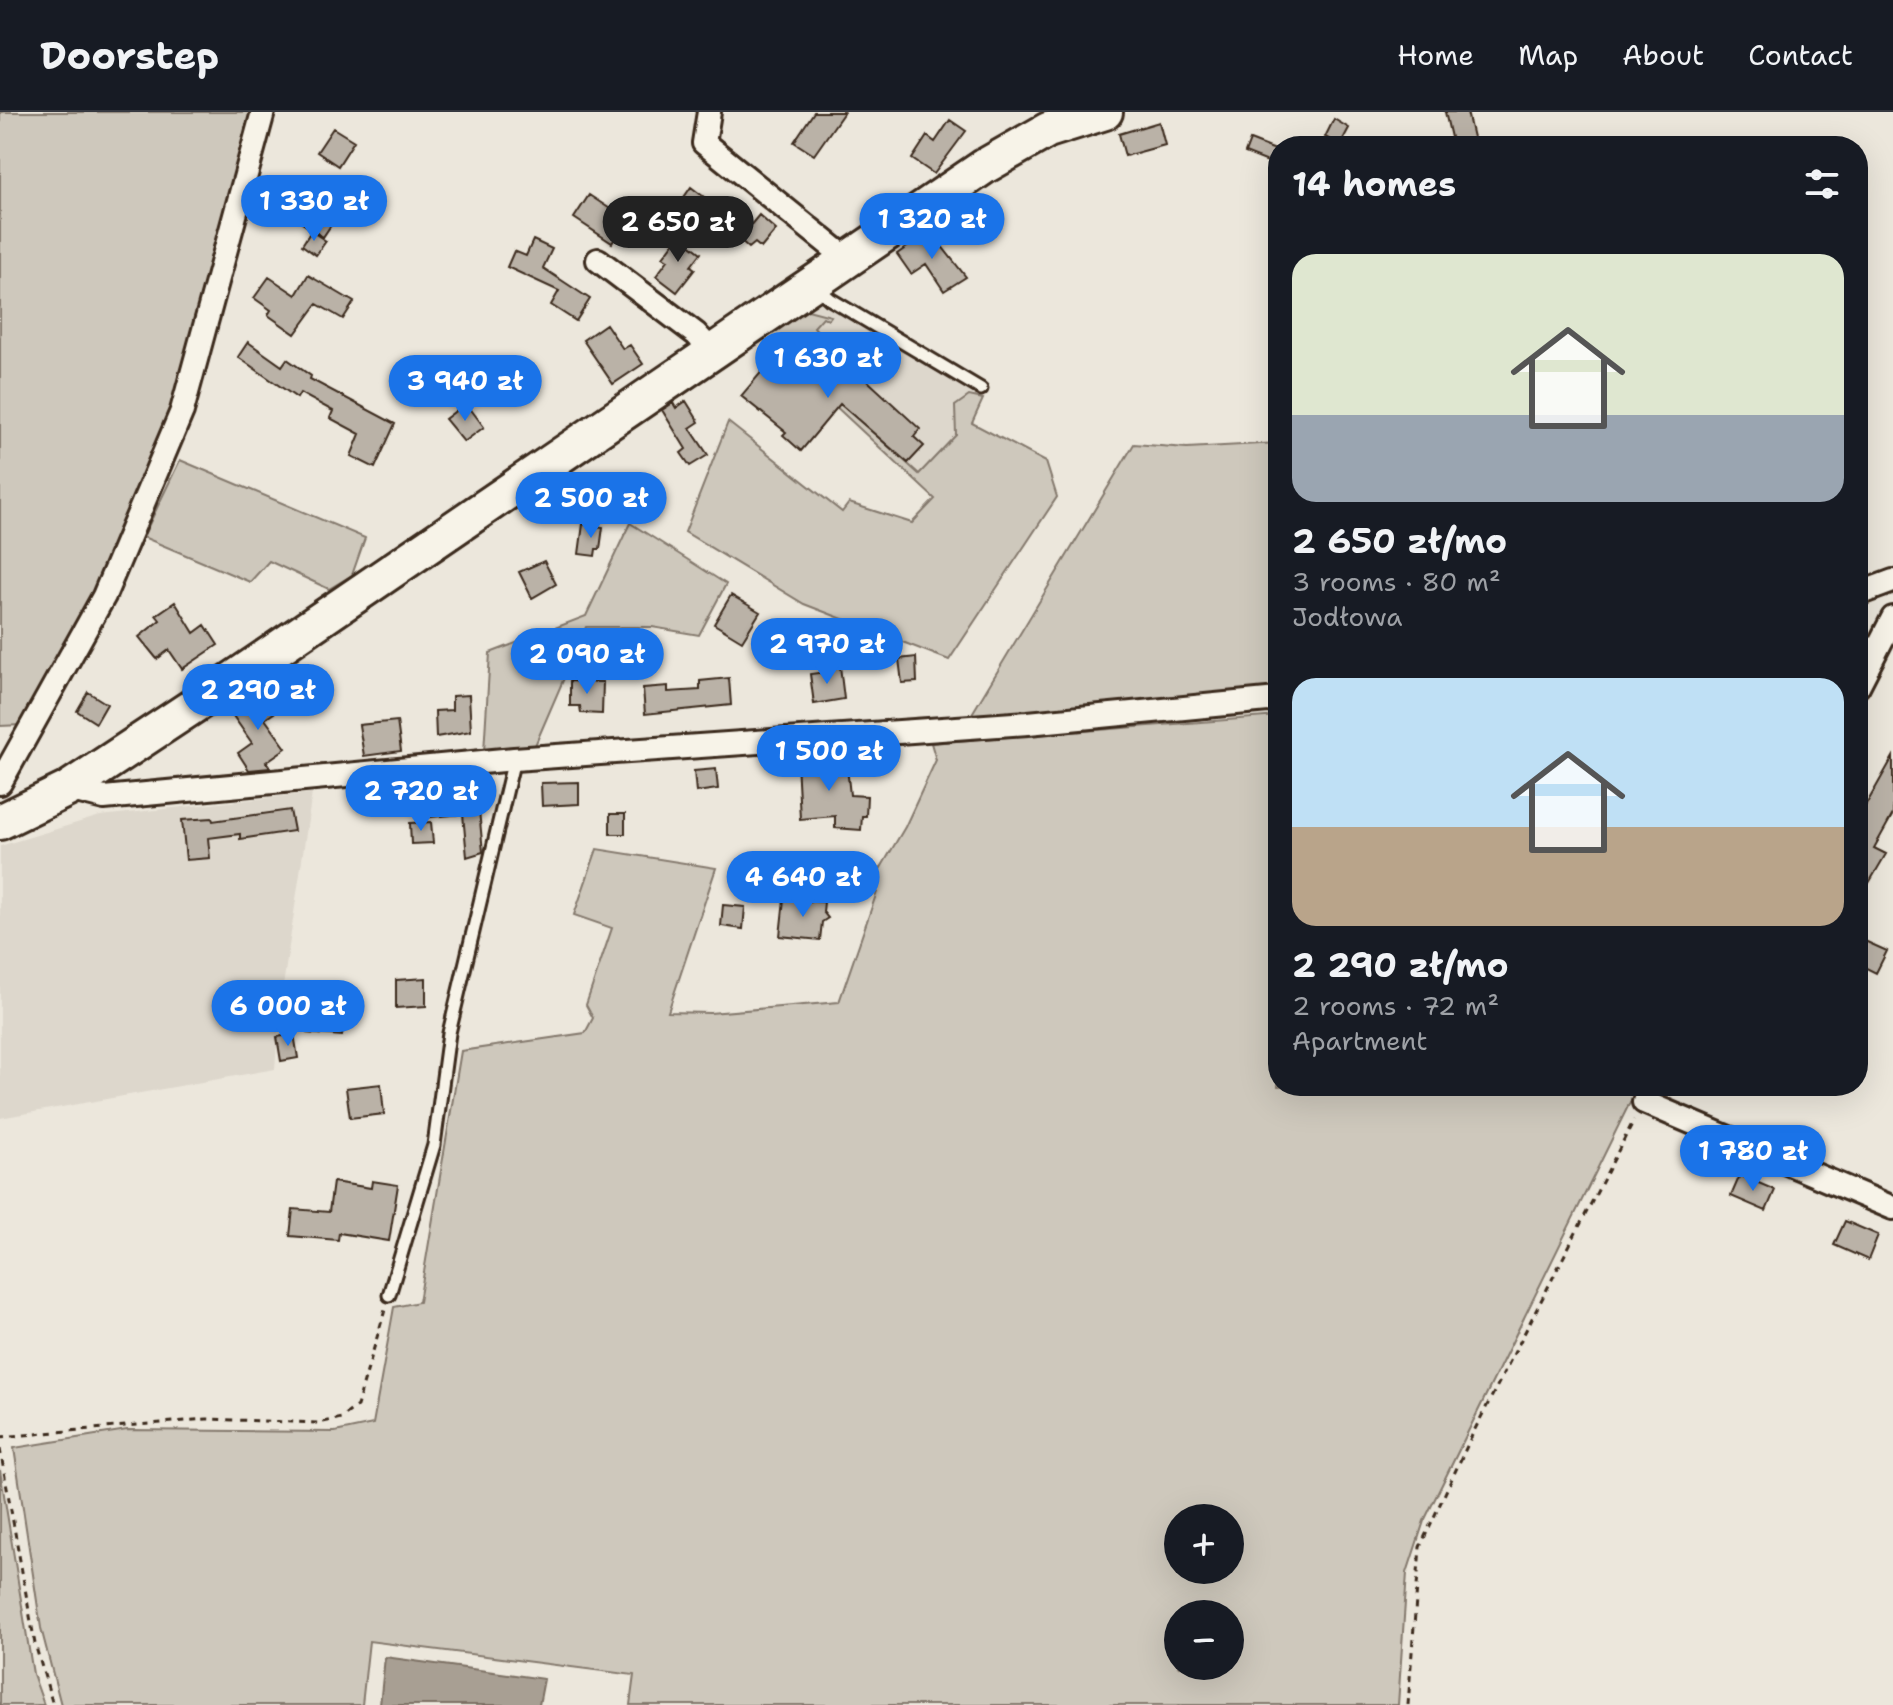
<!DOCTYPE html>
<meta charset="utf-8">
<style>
body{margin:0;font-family:"Shantell Sans",sans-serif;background:#242831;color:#f1f3f6;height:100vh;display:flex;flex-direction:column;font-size:30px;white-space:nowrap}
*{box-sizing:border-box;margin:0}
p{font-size:26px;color:#9ea1a6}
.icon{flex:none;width:44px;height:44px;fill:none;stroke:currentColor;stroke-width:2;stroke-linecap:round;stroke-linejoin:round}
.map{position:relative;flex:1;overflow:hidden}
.drawer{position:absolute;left:1268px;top:24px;width:600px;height:960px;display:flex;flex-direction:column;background:#171b24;border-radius:32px;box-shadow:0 8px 32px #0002}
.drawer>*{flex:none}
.fabs{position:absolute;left:1164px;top:1392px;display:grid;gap:16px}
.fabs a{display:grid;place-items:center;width:80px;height:80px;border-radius:50%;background:#171b24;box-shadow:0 8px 32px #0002;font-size:40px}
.price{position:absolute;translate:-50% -68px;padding:0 18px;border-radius:28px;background:#1a73e8;color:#fff;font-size:26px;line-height:52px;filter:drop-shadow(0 2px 4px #0008)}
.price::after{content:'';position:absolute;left:50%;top:48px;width:24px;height:18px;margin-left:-12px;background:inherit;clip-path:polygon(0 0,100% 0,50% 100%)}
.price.selected{background:#222;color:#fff}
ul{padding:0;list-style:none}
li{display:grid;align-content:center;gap:16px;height:424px;padding:0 24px}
li span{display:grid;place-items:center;height:248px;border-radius:24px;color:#555}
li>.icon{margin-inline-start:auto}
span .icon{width:144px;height:144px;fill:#fffc;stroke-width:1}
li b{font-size:34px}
h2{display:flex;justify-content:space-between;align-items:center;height:96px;padding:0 24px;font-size:34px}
header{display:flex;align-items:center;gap:48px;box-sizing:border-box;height:112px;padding:0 40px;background:#171b24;border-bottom:2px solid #363941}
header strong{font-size:38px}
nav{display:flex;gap:44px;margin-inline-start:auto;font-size:28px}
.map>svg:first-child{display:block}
.built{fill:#ddd7cc}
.green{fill:#cec8bc;stroke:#84796d;stroke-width:2;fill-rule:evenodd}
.water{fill:#a89f93;stroke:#7c7064;stroke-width:2}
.building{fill:#bab2a7;stroke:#3b2a1e;stroke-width:2}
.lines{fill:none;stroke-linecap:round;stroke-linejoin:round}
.service-casing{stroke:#3b2a1e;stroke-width:17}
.minor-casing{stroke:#3b2a1e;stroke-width:28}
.primary-casing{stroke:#3b2a1e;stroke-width:40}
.path{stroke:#3b2a1e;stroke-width:3;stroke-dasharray:6 6;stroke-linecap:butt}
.service{stroke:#f7f3e8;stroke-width:11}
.minor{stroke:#f7f3e8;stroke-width:22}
.primary{stroke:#f7f3e8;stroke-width:34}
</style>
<header>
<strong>Doorstep</strong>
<nav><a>Home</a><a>Map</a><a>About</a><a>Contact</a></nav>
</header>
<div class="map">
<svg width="1893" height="1593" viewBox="0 0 1893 1593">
<rect width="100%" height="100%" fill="#ece7dc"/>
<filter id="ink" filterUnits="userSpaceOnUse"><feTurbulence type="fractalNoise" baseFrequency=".0125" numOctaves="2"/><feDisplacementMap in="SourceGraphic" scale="16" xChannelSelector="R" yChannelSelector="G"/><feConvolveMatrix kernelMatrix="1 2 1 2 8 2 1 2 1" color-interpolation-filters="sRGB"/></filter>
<g filter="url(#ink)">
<!-- built -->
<path class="built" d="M817,189L983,287L935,387L762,225Z
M312,681L280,894L275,957L0,1006V734L100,704Z"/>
<!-- green -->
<path class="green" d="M0,0H265L202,234L133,407L22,613L0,614Z
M804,197L831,204L828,208L823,205L814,215L819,221L794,249L919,362L956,323L955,294L969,284L983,287L972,311L1046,350L1057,385L949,548L804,492L685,420L728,310L842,400L849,391L912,411L935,387L758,222Z
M1278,331V576L970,605L1134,332L1187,336Z
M180,348L365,426L352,463L329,477L269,449L250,470L143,425Z
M630,411L726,472L699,523L652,515H586L533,638L484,640L490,541L586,504Z
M1278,604V974H1638L1424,1409L1407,1461L1398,1593H630L634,1563L369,1529L362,1593H61L41,1516L14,1336L127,1318L335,1320L373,1312L394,1195L419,1190L461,939L585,921L593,906L586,893L612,816L574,803L597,737L716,756L668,900L710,901L839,890L877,780L869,776L905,715L936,648L931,631ZM1178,1406H1230V1458H1178ZM1178,1502H1230V1554H1178Z
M0,1358L33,1562L44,1593H0Z"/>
<!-- water -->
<path class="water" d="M385,1545L544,1567L539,1593H380Z"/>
<!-- building -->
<path class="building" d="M814,0H844L814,43L794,30Z
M1445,0H1467L1475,34H1453Z
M1334,7L1349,16L1340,33L1325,25Z
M950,8L966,19L934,62L912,47L927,24L935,30Z
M1159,10L1165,33L1125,44L1119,22Z
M333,16L354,29L338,54L317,40Z
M1250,28L1278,39V54L1245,41Z
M295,74L337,104L323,125L280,96Z
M691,75L717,95L704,113L678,94Z
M589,83L627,108L612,131L574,106Z
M759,103L776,118L761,136L755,131L749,136L739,127Z
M311,119L326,129L316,143L302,133Z
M930,119L966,165L944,179L926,152L911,162L897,142Z
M679,124L701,141L691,154L695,157L677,180L656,164L668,148L663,145Z
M533,128L552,137L543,156L590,187L576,209L551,193L559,179L507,155L514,139L526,144Z
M308,163L354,190L343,207L317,192L295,222L268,203L271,198L254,186L269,165L296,183Z
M606,212L623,237L630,233L643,252L613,272L583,228Z
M818,223L920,317L914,325L924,334L908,351L840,292L801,339L783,323L786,320L741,284L769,251L782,261Z
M248,230L282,254L287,247L311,264L310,267L395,312L375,356L351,344L360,322L330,306L333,299L300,281L297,286L238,245Z
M686,289L699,310L690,316L708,343L690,354L681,341L686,337L662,298L673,291L676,296Z
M466,291L484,315L464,330L445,307Z
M583,412L603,415L600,437H596L595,444L579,442Z
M544,449L556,472L532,486L519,460Z
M731,483L760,500L742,529L714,512Z
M175,490L194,521L205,513L218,533L182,557L169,538L157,547L139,525L160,508L156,503Z
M916,545L917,570L902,571L899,547Z
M840,554L844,587L814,592L810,562L826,560V555Z
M729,566L731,593L645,602L643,576L668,574V580L700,578V569Z
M570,569L603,570L602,602L581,601L580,594H570Z
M263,579L277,599L265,607L286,636L266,650L270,656L249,658L238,641L252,631L231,601Z
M88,580L107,592L96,611L77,599Z
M469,583L471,619L436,625L435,599L452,598V584Z
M397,609L401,639L364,644L359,613Z
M1893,645V702L1874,736L1886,742L1869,771L1858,765V707Z
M846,646L850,683L867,684L866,704H862L861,718L835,716V704L800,707L797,649Z
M716,657L718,677L696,680L694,659Z
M579,670V692L542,694L541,671Z
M477,677L483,740L467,745L463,702L419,706L416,683Z
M290,698L294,719L240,727V722L208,726L210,746L186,748L182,708L212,706L213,709Z
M610,702H625V722H610Z
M431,710L433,731L411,732L410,711Z
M784,787L824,790L823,800L828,806L822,810L820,828L780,824Z
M723,793L745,795L743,817L721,814Z
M1858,826L1887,839L1876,861L1858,852Z
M426,866V894L396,896V868Z
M310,892L345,897L342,924L307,921Z
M294,922L298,946L281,949L277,925Z
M381,972L384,1002L350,1006L346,976Z
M1740,1063L1775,1078L1766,1099L1731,1084Z
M372,1069L398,1073L389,1129L339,1121L338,1128L290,1124L293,1097L329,1100L333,1070L371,1076Z
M1845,1109L1878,1123L1868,1148L1834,1133Z"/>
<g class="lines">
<defs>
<path id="service" d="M814,173L830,187L981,277
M389,1183L434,1033L449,921L514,647"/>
<path id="minor" d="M709,0L704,31L846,146
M598,148L696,222L712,239
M1858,482L1893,469
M1858,574L1893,506
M0,671L104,484L182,299L263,0
M68,677L104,686L514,647L1028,611L1278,587
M1652,974L1644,990L1893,1096"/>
<path id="primary" d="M0,710L68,677L204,587L985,54L1048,18L1105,0"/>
</defs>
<!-- service casing -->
<use href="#service" class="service-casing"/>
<!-- minor casing -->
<use href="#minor" class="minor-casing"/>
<!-- primary casing -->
<use href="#primary" class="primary-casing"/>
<!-- path -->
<path class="path" d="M0,1325L207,1307L319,1311L341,1306L357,1294L385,1198
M0,1337L35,1532L53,1593
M1408,1593L1420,1435L1474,1319L1634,1008"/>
<!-- service -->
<use href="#service" class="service"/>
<!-- minor -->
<use href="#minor" class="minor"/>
<!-- primary -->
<use href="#primary" class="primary"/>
</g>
</g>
</svg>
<div class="fabs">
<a>+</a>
<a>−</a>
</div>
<b class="price" style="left:314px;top:131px">1 330 zł</b>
<b class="price" style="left:932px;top:149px">1 320 zł</b>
<b class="price selected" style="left:678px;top:152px">2 650 zł</b>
<b class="price" style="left:828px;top:288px">1 630 zł</b>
<b class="price" style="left:465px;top:311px">3 940 zł</b>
<b class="price" style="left:591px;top:428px">2 500 zł</b>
<b class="price" style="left:827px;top:574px">2 970 zł</b>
<b class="price" style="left:587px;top:584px">2 090 zł</b>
<b class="price" style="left:258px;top:620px">2 290 zł</b>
<b class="price" style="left:829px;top:681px">1 500 zł</b>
<b class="price" style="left:421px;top:721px">2 720 zł</b>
<b class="price" style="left:803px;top:807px">4 640 zł</b>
<b class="price" style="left:288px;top:936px">6 000 zł</b>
<b class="price" style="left:1753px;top:1081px">1 780 zł</b>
<section class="drawer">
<h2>14 homes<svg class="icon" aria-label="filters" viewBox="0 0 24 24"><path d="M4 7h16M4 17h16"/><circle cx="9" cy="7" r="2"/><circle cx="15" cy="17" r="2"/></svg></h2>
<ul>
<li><span style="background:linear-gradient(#dfe7d0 65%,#9aa5b1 0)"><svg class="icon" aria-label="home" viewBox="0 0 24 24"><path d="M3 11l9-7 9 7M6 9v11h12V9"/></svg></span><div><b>2 650 zł/mo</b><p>3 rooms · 80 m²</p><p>Jodłowa</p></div></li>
<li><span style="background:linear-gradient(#bfe0f5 60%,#b9a48a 0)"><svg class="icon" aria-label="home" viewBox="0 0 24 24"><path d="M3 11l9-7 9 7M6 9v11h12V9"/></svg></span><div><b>2 290 zł/mo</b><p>2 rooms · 72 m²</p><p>Apartment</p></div></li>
</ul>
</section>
</div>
